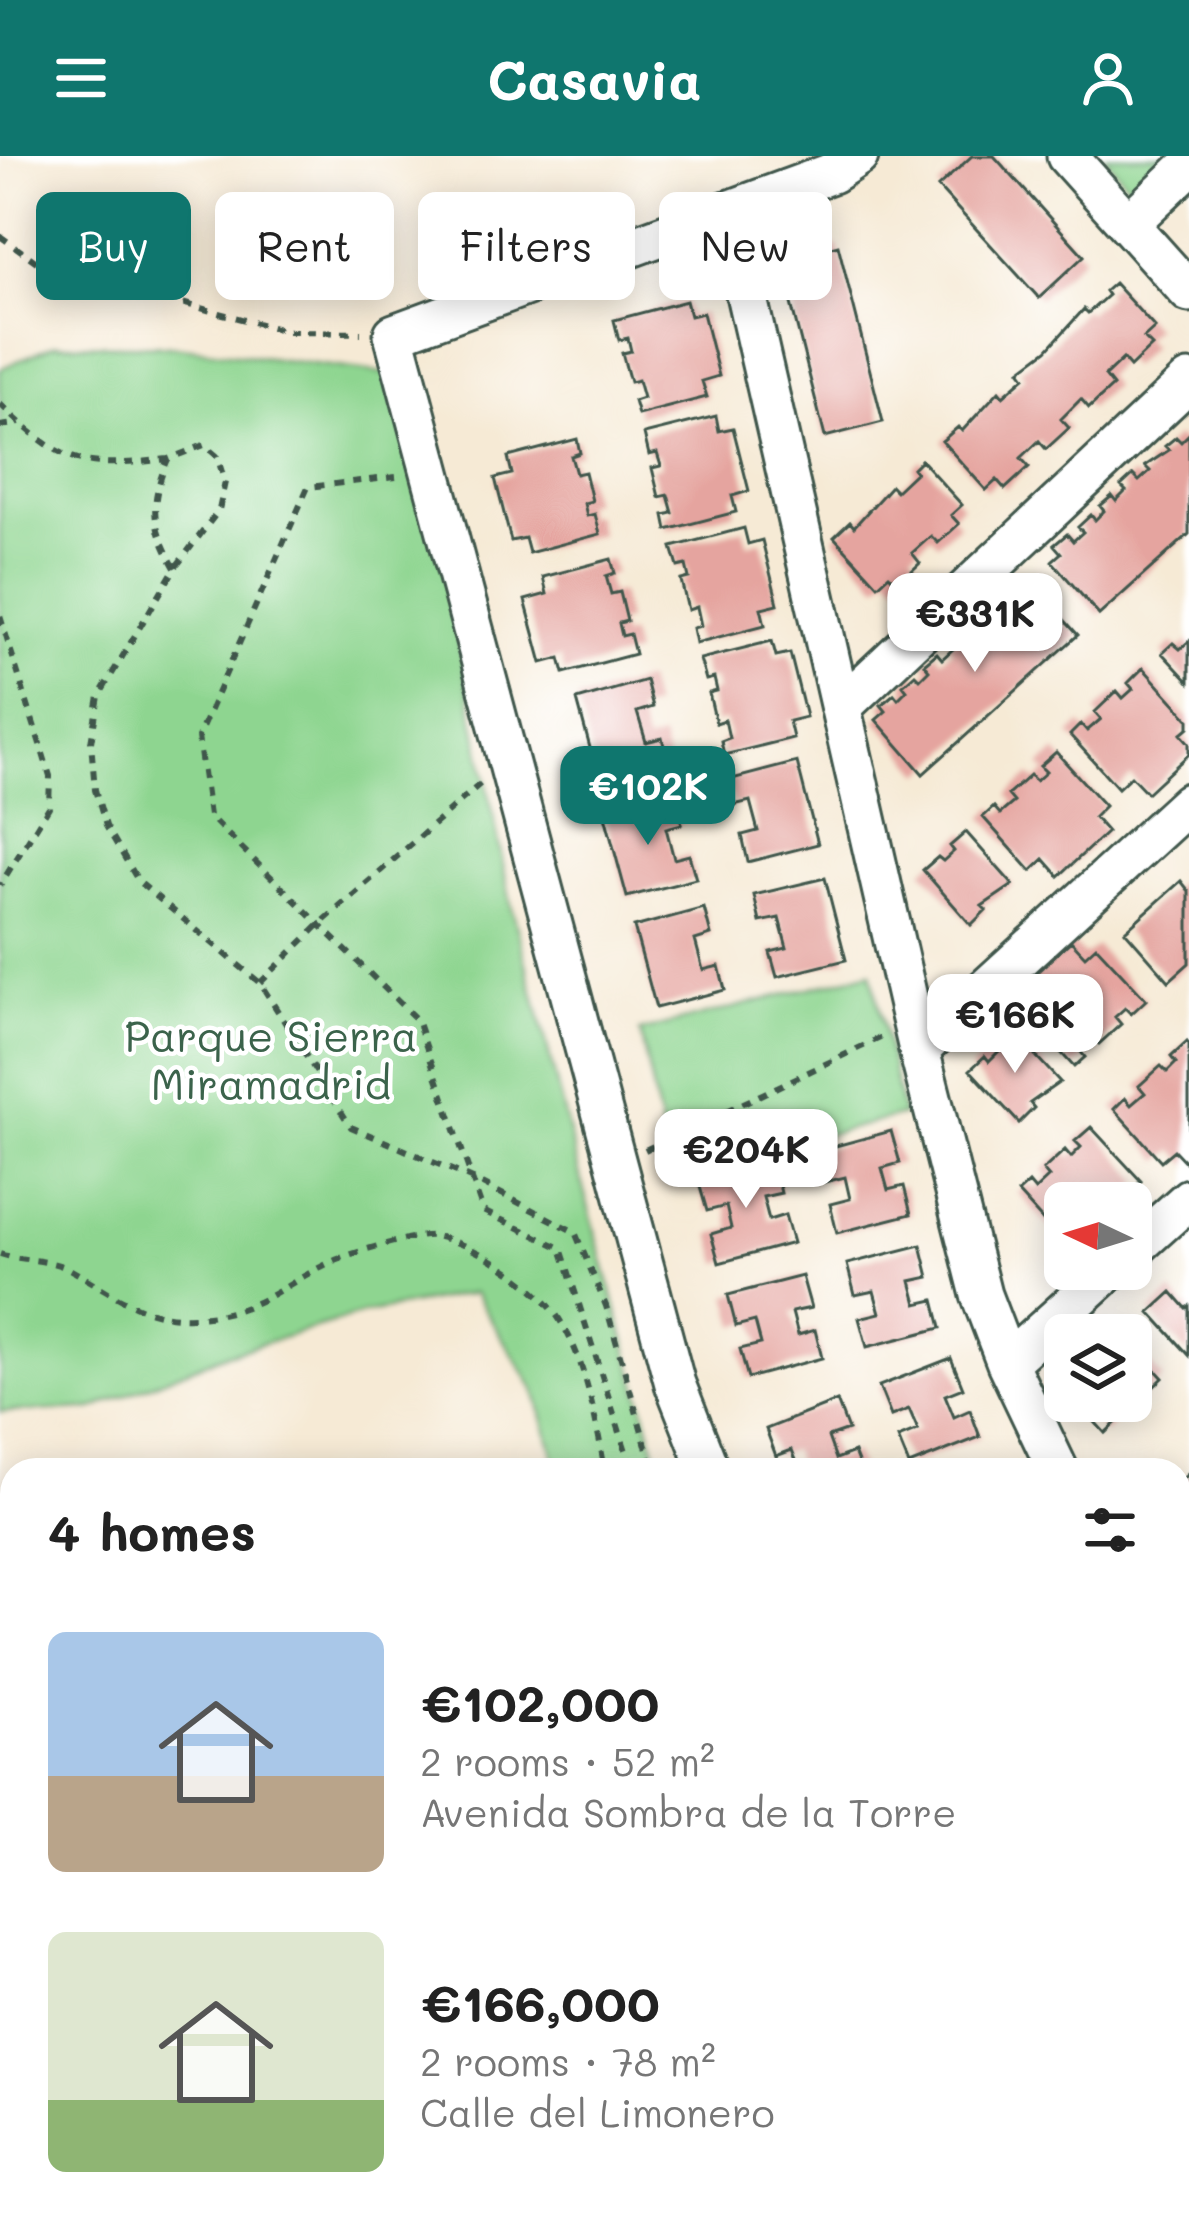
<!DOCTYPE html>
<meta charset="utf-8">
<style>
body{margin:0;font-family:Mali,sans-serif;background:#f6f6f6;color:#222;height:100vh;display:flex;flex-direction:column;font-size:45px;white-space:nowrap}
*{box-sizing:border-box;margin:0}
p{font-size:39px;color:#767676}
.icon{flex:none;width:66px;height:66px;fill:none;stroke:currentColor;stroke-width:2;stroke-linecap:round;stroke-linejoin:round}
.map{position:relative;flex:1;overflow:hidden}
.panel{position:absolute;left:0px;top:1302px;width:1191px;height:771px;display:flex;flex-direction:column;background:#fff;border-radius:36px 36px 0 0;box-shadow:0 6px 30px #0003}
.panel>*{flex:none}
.guide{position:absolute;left:36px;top:36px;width:1119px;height:108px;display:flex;gap:24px}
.needle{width:78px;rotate:274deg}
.controls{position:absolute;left:1044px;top:1026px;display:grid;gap:24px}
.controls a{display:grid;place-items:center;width:108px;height:108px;border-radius:18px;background:#fff;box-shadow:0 6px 30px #0003;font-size:60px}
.price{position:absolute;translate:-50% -102px;padding:0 27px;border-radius:24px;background:#fff;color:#222;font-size:39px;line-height:78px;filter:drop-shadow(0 3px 6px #0008)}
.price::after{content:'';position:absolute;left:50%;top:72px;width:36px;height:27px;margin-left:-18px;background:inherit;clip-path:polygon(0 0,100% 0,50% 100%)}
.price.selected{background:#0f766e;color:#fff}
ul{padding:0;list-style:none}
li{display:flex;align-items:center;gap:36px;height:300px;padding:0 48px}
li span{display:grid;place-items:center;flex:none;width:336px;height:240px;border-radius:18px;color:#555}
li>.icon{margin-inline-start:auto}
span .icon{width:144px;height:144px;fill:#fffc;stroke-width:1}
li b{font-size:51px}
h2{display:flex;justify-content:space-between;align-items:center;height:144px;padding:0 48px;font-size:51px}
.tag{padding:0 42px;border-radius:18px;background:#fff;box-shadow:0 6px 30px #0003;font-size:42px;line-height:108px}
.tag.selected{background:#0f766e;color:#fff}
header{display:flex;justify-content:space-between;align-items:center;height:156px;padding:0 48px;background:#0f766e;color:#fff;font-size:54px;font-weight:800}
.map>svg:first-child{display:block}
.green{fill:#8ed590;stroke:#568962;stroke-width:3}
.building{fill:#e5a49f}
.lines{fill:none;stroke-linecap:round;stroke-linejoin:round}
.minor-casing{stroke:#3f574c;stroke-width:45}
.path{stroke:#3f574c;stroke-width:6;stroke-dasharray:9 9;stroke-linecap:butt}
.minor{stroke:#fff;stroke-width:39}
.labels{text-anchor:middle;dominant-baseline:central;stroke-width:9;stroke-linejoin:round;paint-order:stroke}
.park-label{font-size:42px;fill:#3b634b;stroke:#fff}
</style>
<header><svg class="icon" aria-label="menu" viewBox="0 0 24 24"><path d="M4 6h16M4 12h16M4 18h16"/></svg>Casavia<svg class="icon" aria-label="person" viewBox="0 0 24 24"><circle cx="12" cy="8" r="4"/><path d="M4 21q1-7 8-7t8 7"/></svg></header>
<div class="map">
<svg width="1189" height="2071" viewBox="0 0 1189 2071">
<rect width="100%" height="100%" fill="#fff"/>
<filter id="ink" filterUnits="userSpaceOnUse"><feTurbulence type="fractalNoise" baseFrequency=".00833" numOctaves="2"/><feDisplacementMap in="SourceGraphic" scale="24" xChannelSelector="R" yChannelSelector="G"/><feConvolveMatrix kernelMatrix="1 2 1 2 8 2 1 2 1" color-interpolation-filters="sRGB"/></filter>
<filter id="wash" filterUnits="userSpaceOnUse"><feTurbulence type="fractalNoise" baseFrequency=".004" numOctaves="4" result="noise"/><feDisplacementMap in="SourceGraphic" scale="48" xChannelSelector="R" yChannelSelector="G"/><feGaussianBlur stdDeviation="2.7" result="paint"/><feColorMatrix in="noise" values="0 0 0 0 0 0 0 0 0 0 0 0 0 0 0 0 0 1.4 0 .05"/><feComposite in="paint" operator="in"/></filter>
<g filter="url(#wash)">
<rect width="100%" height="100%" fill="#f6ead5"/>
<!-- green -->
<path class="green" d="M1104,0H1174L1134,36Z
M56,188L173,190L392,218L432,350L510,744L579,1017L661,1314H558L535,1234L474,1137L365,1157L220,1200L92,1253L0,1256V213Z
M871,816L903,959L671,1019L640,876Z
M1179,2024L1189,2032V2071H769L754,2061H1179Z"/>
<g id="blocks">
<!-- building -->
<path class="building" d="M972,0H994L1084,100L1039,142L938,31Z
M838,89L883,266L825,281L780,104Z
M1114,127L1155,172L1144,182L1152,190L1130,211L1123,203L1105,220L1113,230L1089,252L1081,243L1061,263L1069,272L1046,293L1039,285L1021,302L1029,311L1005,333L997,324L986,334L942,285L958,271L962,275L999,235L1003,240L1025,221L1020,214L1047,194L1084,153L1088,157L1108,139L1105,135Z
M686,145L690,160L703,157L719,220L702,225L707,241L638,259L634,245L643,242L638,224L630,226L622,197L631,195L628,182L619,184L614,164Z
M716,260L719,275L733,272L749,335L732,340L736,356L667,374L664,359L673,357L668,339L659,341L652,312L661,310L657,297L649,299L644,278Z
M1189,278V378L1099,459L1052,405L1061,397L1054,389L1067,378L1073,385L1083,376L1078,371L1091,359L1095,364L1104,355L1100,350L1112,340L1116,345L1126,335L1121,330L1133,319L1139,325L1150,315L1145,310L1169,294L1165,290L1176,281L1181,286Z
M577,283L580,297L571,300L576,318L585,316L592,345L584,347L587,360L595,358L600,378L529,397L525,382L511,385L495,322L512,318L508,301Z
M921,304L962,349L951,359L959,368L938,387L931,380L912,397L920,407L898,428L889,419L878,429L834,381L850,366L854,371L891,330L896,335L916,316L913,312Z
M744,372L748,388L762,384L778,448L761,452L765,469L696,487L693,472L701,470L697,451L688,454L681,424L689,422L686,409L678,411L672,391Z
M611,403L615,417L606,420L611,438L620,436L627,465L619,467L622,480L630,478L635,498L564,517L560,502L542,507L525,444L547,438L543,421Z
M1027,423L1078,479L923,618L876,564L886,555L881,549L894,538L898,543L907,534L903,529L915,518L920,523L929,514L924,508L937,497L942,503L953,493L948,488L972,473L968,468L979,459L984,464L995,454L990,449L1011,429L1016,434Z
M772,485L776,500L790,497L806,561L789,565L793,582L724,599L721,585L729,582L725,564L716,567L709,537L717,535L714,522L706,524L700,503Z
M1189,485V526L1162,497L1173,487L1180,493Z
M1143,512L1189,563V571L1181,578L1189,587V598L1147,637L1131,620L1118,632L1070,579L1081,568L1087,575L1101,563L1095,556L1117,535L1123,542L1133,533L1128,527Z
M646,524L653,551L637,556L646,586L662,582L668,606L599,625L577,544Z
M1056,596L1105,650L1094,661L1107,676L1059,720L1044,703L1031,715L983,661L994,651L1000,658L1014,646L1008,639L1030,619L1036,625L1046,616L1040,610Z
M797,606L818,688L748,706L742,679L758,675L750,645L734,649L728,624Z
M674,641L682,668L666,672L674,703L689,699L696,723L627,741L605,660Z
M966,676L1013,729L982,750L986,754L971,769L923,714L938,701L943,705L954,695L950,690Z
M825,722L846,804L777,821L770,796L787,792L779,762L760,766L754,739Z
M1181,725L1189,735V807L1169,825L1125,775Z
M704,752L711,779L695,784L703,814L719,810L725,834L656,852L634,771Z
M1071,785L1085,800L1096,790L1146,844L1131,858L1125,852L1115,861L1121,868L1099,888L1093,882L1079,894L1085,901L1074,911L1026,858L1039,847L1023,829Z
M1012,874L1060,926L1030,947L1034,952L1019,967L970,914L985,900L989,905L1001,893L997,889Z
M1187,886L1189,889V1010L1174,994L1161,1005L1114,953L1125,942L1131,949L1145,937L1139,930L1161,910L1167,916L1176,907L1171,901Z
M1091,971L1141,1025L1128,1036L1143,1051L1131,1062V1047H1065V1089L1018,1037L1029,1027L1035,1034L1049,1021L1043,1014L1065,994L1071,1001L1081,991L1075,985Z
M891,975L900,1007L882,1012L888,1034L904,1030L911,1058L837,1077L830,1048L850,1043L845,1021L825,1026L817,995Z
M773,1005L781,1037L763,1041L769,1064L785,1059L793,1087L719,1107L711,1078L731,1072L726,1050L707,1055L698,1024Z
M921,1089L929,1121L911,1125L917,1148L934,1144L941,1172L867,1191L859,1162L880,1157L874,1135L855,1139L847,1108Z
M802,1120L811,1152L792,1156L798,1179L815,1174L822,1202L748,1222L740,1193L761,1188L755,1165L736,1170L728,1139Z
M1172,1136L1186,1152L1189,1150V1199L1150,1156Z
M1131,1187L1163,1222L1105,1277L1076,1245H1131Z
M951,1202L963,1232L945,1239L954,1261L970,1254L980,1281L909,1309L898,1282L918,1274L909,1253L891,1260L879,1230Z
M837,1245L848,1274L828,1281L836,1303L854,1296L861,1314H800L792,1294L776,1300L766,1273Z
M1189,1317V1391L1179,1380V1326Z
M1179,1576L1189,1587V1653L1179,1662Z
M1179,1799L1189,1808V1821L1179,1832Z"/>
</g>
</g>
<g filter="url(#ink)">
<use href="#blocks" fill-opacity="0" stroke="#3f574c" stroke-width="3"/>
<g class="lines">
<defs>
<path id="minor" d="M1067,0L1189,136
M727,55L919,894L981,1139L1007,1207L1058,1314
M1128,68L1189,10
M841,551L1189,225
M919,894L1189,647
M1131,1095L1189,1043
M1007,1207L1111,1113
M709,1314L675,1228L394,178L832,17L858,0
M1179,1456L1189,1447
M1179,1522L1189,1536
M1179,1987L1189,1995"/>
</defs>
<!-- minor casing -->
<use href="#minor" class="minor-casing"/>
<!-- path -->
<path class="path" d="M0,80L41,109L178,146L290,176L361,177
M0,248C64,310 82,313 168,303
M0,270L20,267
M396,321L308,331L198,581L209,660L417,864L483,1055L561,1092L632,1314
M175,412C151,369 149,348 168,303L204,289L217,300L225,326L219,354L175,412L99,540L91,586L95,634L106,670L139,726L260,827L351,971L473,1023L575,1076L606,1150L653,1314
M0,460L50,620L49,651L0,729
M260,827L320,768L480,628
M645,994L882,881
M0,1098C22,1105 52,1103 71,1114C114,1137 141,1164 196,1161C261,1158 285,1125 338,1103C354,1096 420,1077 435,1080C477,1089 539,1129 561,1166C587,1208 596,1266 605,1314
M904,2061L908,2071
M989,2061L991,2071
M1020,2061L1024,2071
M1087,2071L1103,2061"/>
<!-- minor -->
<use href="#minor" class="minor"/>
</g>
</g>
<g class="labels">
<!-- park labels -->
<g class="park-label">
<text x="271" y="879">Parque Sierra<tspan x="271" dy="48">Miramadrid</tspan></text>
</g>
</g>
</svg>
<div class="controls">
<a><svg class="needle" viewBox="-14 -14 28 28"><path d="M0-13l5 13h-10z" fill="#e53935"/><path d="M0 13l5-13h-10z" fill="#767676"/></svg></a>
<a><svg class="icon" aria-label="layers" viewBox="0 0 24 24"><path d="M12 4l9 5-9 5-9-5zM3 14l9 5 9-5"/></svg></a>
</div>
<b class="price" style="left:975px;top:519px">€331K</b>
<b class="price selected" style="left:648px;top:692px">€102K</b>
<b class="price" style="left:1015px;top:920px">€166K</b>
<b class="price" style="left:746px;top:1055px">€204K</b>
<div class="guide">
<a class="tag selected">Buy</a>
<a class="tag">Rent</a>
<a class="tag">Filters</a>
<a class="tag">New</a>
</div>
<section class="panel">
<h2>4 homes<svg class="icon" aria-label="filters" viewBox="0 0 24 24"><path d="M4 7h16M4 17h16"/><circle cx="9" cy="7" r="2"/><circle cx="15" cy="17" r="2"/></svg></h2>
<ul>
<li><span style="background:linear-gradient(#a9c7e8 60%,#b9a48a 0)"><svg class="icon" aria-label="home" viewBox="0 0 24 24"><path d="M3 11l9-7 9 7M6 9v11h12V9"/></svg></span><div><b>€102,000</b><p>2 rooms · 52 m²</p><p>Avenida Sombra de la Torre</p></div></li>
<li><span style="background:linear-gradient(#dfe7d0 70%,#8fb573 0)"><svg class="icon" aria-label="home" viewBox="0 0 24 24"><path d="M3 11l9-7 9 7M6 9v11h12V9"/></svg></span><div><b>€166,000</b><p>2 rooms · 78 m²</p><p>Calle del Limonero</p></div></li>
</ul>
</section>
</div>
